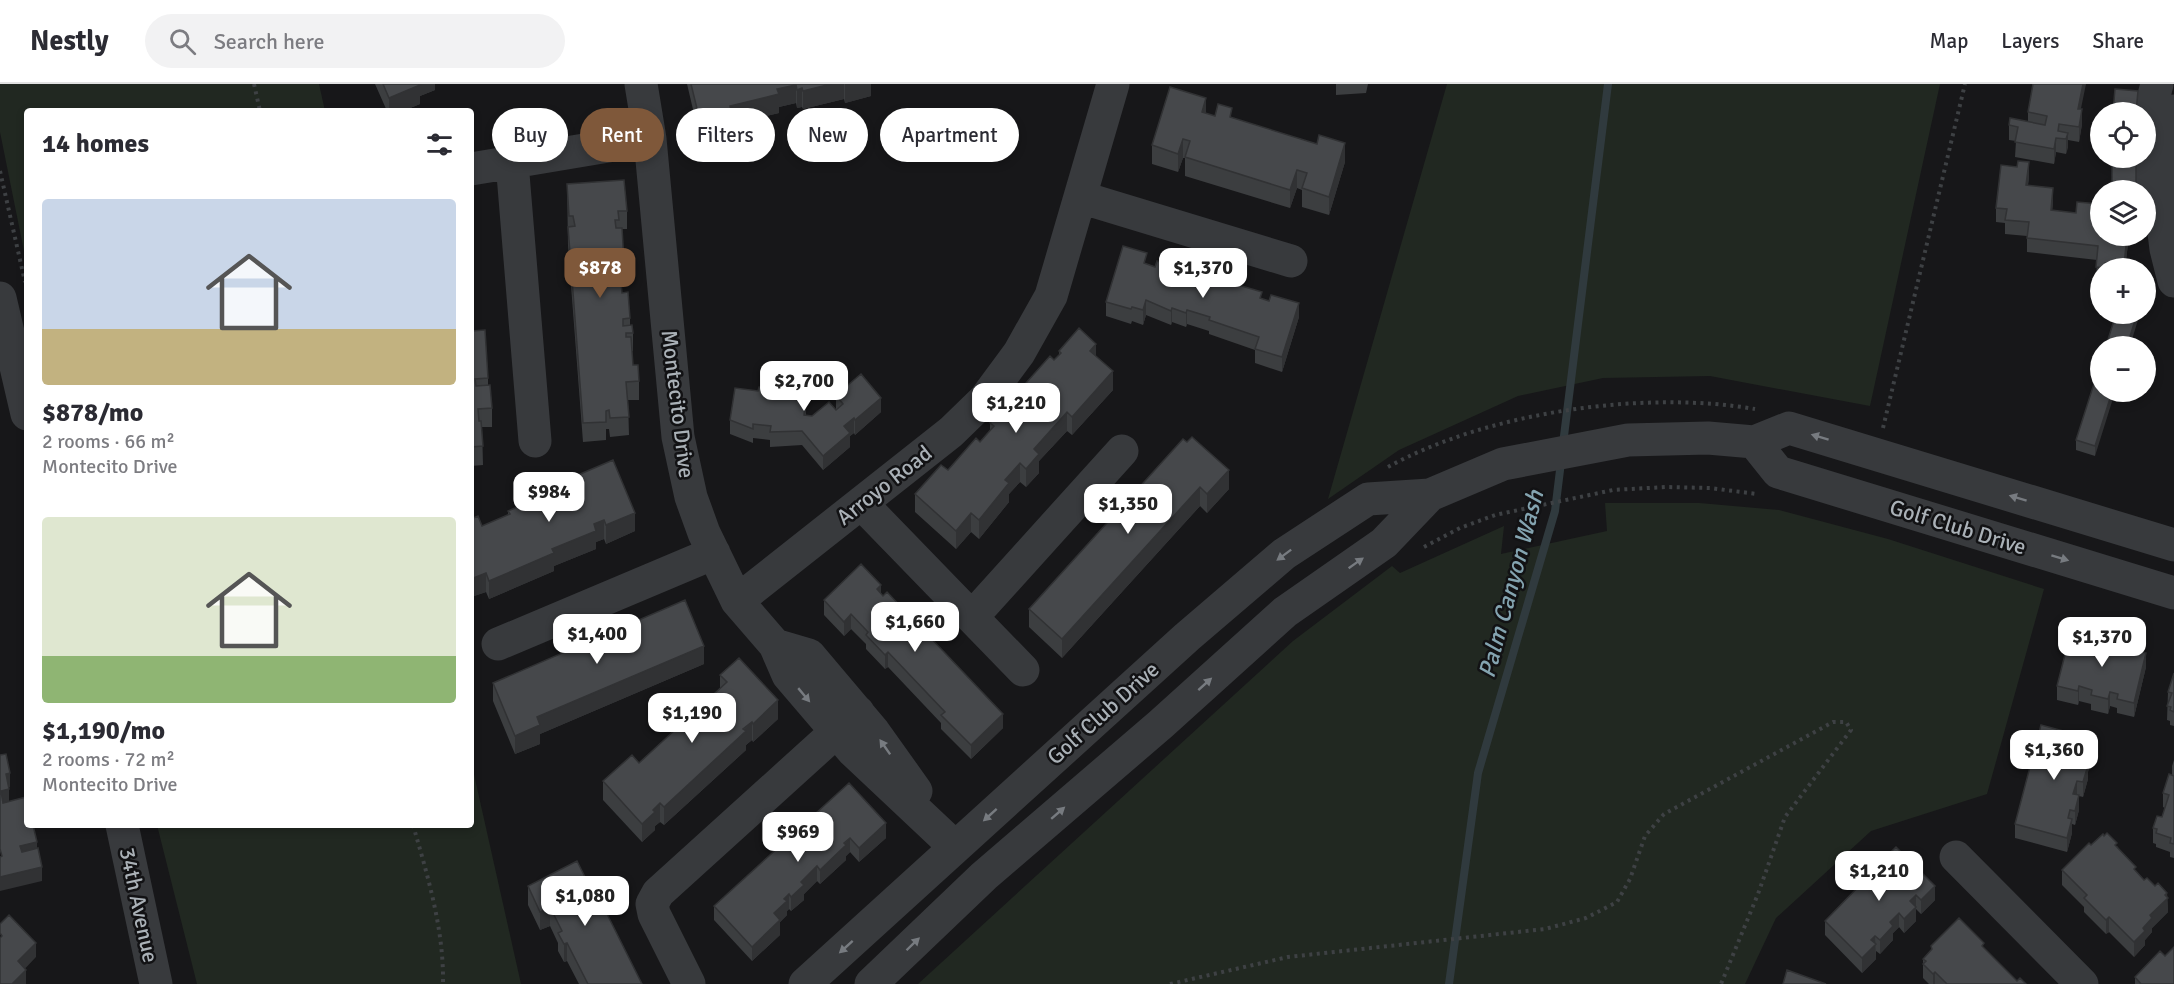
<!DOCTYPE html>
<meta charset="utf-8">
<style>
body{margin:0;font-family:Signika,sans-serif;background:#f2f2f3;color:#2b2b33;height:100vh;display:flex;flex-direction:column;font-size:22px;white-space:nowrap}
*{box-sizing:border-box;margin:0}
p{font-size:20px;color:#7c7c81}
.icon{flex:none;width:33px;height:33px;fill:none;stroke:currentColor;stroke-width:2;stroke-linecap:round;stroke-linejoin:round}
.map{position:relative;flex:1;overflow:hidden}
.panel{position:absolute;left:24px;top:24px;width:450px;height:720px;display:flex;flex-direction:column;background:#fff;border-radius:6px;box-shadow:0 3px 9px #0003}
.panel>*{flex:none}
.guide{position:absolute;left:492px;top:24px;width:570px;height:54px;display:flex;gap:12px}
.fabs{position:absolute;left:2090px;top:18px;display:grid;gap:12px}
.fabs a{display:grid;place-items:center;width:66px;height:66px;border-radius:50%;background:#fff;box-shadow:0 3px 9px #0003;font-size:30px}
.price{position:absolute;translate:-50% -51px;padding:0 14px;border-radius:12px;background:#fff;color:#222;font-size:20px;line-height:39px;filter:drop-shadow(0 2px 3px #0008)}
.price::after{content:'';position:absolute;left:50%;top:36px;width:18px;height:14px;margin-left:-9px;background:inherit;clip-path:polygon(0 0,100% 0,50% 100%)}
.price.selected{background:#7f583a;color:#fff}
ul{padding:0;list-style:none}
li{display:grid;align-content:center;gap:12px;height:318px;padding:0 18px}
li span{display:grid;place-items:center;height:186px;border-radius:6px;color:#555}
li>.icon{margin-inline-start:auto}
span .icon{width:108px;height:108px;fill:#fffc;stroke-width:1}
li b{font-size:26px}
h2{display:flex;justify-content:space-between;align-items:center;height:72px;padding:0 18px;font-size:26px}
.chip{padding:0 21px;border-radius:27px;background:#fff;box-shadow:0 3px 9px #0003;font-size:21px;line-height:54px}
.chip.selected{background:#7f583a;color:#fff}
header{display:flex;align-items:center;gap:36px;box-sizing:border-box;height:84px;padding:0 30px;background:#fff;border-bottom:2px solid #e1e1e2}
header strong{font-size:28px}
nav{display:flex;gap:33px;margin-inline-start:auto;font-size:21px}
.search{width:420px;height:54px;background:#f2f2f3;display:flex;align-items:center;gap:15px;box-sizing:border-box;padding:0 21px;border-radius:33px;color:#7c7c81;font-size:22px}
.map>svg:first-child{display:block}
.green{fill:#212821}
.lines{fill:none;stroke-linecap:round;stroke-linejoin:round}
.stream{stroke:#303a3e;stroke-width:8}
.path{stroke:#3e4144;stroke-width:4;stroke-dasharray:3 4.5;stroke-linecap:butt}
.minor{stroke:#383a3d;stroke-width:33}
.wall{fill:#3c3e40}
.shaded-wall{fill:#313234}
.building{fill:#46484b;stroke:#313234;stroke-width:1.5}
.oneway{fill:#777b80}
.labels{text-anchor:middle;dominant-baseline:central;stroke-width:5;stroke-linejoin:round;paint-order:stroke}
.street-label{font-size:22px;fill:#aab1b7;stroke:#121214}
.water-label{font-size:24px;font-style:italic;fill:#84a4b0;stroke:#121214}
</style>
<header>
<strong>Nestly</strong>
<div class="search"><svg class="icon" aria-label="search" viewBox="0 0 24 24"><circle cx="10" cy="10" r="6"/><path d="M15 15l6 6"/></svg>Search here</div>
<nav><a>Map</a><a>Layers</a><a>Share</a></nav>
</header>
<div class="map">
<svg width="2174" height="900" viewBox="0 0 2174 900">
<rect width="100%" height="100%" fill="#171719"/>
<!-- green -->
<path class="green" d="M0,0H319L325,27H27V182L0,48Z
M1447,0H1940L1870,322L1710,292L1603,294L1518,312L1399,366L1328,415Z
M1605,419H1699L1779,426L1888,455L2044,505L1987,710L1871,747L1776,834L1745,900H918L1293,557L1392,482L1400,489L1504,442L1501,470L1607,447Z
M471,677L521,900H197L157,741H471Z"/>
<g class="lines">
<!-- stream -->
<path class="stream" d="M1563,360L1608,0
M1449,900L1478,689L1555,427L1561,378"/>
<!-- path -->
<path class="path" d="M254,0L260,27
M0,87L25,198
M1883,344L1965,0
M1388,383C1488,328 1643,306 1755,325
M1424,463L1460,444L1495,431L1613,406L1666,403L1710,404L1757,410
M413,741C428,793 444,846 443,900
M1170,900L1288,873L1545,845L1586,834L1617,818L1630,795L1645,752L1664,730L1833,638H1846L1851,646L1785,733L1758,810L1721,900"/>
<!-- minor -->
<path class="minor" d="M641,0L650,55L678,353L691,413L704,449L737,517L775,561L788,591L853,667L955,763
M2157,0L2151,23L2147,91L2152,109L2161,125L2166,165L2174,197
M512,78L535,357
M471,85L650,55
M1080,113L1291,177
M2161,125L2171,95L2174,27
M0,214L27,330
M1754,358L1778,388L2174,509
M861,419L1023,586
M737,517L951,348L985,315L1019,269L1051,212L1113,0
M972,533L1122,367
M498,560L714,469
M775,561L809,571L874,648L916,707
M122,741L156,900
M1956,773L2082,900
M689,900L654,830L652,820L658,809L858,628
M805,900L1187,553L1284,470L1368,415L1430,411L1503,380L1628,356L1708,354L1754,358L1789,344L2174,461
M871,900L984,792L1161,640L1285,528L1384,459L1430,411"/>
</g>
<!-- wall -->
<path class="wall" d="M375,0H435V6L420,12V20L403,27H387Z
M687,0H871V12L845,19L844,15L803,25L802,23L797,24L796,19L779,23V29L732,40V48L700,55Z
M1336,0H1368L1366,9L1336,11Z
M2081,25L2082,40L2079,58L2068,56L2066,70L2056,68L2054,80L2015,73L2016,57L2009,56V41L2028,37V28Z
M1206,30L1215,32L1232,34L1345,78L1329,131L1302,123V106L1297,104L1290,124L1185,92V74H1183L1178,88L1152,80V61Z
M2017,83L2029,93L2028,101L2053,119L2052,126L2100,152H2129L2125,184H2100V198H2096L2097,176L2027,168V152L2005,150V139L1996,138V124Z
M567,100L627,127V145H622L624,177V195H621L622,209L630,234V241L633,249V267H632L633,281L639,297V316H628L629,351L610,353L609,345H606V356L583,358L568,162Z
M1147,180L1262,215L1299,233L1282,288L1255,279V266L1209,250V247L1187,240L1186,243L1172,238L1171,241L1146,231L1143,241L1132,237L1131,240L1106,232V218Z
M471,247L488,294V301L492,324V343H482L483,381L471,382Z
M1059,267L1096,272L1113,306L1072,351L1067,347L1039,377V389L1026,403L1020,398L1009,410V418L979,455L971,448L956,465L915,428V410L948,386L980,358L990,347V339L1017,317L1026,307V299L1054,276L1059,271Z
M2100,281L2095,372L2076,366V356Z
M836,311L881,328L855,351L854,349L850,352V363L823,386L802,361L770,363V356L753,354V359L730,350V336L806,325V331L812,332L836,325Z
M1183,355L1229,405L1207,429L1200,422L1062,574L1029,543V525Z
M564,397L635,447L606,460L604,455L596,458V465L554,482V487L489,515L486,508L471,513V435L482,442L508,431V427L524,424L564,408Z
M881,510L1003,644L971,675L941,645V639L888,583L885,585L866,565V560L851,545L844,552L824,531V516Z
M704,580L540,650V660L515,670L493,617V599Z
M2146,583L2134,633L2117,629V624L2110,622L2108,630L2091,626V620L2079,617L2078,621L2057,616V602Z
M2174,589V642L2170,641V637L2167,636L2168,608Z
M720,591L778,635L753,658L752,656L746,661V666L664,741L660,738L655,742V746L642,758L603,716V697L639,679L720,604Z
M2093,655V669L2088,688V695L2083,713L2079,712V726L2075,741L2072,740V749L2067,768L2015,754V740Z
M2174,676V774L2170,773V768L2156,763V760L2153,759V744L2162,733L2165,724L2163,723V709L2172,692V682Z
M849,699L886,754L859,778L850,768L846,772V776L820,800L817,797L804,810V816L791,827L789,825L787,827V831L780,838V851L752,877L714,836V822Z
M2091,761L2117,762L2136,788L2144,796L2167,809L2168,828L2152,844V848L2145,856V861L2134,873L2109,848L2106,850L2084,828V823L2062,801V786Z
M1896,763L1935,816L1921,830L1916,825V837L1904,849L1899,843L1893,849V856L1880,870L1876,867V875L1862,889L1825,851V837L1859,802V799Z
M528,802L590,811L642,900H579L567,877L564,878L558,867V859L550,842L540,846L528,821Z
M1931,862L1984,864L2017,897L2026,900H1929L1923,894V875L1931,867Z
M2165,872L2174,900H2135V893Z"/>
<!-- shaded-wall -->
<path class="shaded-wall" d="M417,0H435V6L420,12V20L403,27H389V14Z
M831,0H844V15L803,25V7Z
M845,0H871V12L845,19Z
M2083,0H2086L2078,39V25Z
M796,1V19L779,23V29L732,40V48L700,55V37L730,22L777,5Z
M802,4V23L797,24V6Z
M1206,14V32L1202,28Z
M2082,25V40L2079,58V43Z
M2068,49V64L2066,70V55Z
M2056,54V68L2054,80V65Z
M1183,55V74L1178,88V70Z
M1345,59V78L1329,131V113Z
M2029,78V93L2026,115V101Z
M1297,86V104L1290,124V106Z
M2053,104V119L2051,141V126Z
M2127,152H2129L2125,184H2124Z
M1146,216V231L1143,241V226Z
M1299,219V233L1282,288V273Z
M1172,224V238L1171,241V227Z
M1187,226V240L1186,243V229Z
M2137,230H2138V236L2130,262H2127Z
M1096,260V279L1090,267Z
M1113,287V306L1072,351V333Z
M2112,308H2115L2095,372V362Z
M806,311V325L804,345V331Z
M881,314V328L855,351V336Z
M1067,328V347L1039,377V389L1026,403V385L1034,365Z
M854,334V349L850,352V363L823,386V372L844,342Z
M1020,379V398L1009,410V418L979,455V436L1005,396Z
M1229,386V405L1207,429V410Z
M1200,403V422L1062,574V555Z
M635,429V447L606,460V441Z
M971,429V448L956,465V447Z
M604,436V455L596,458V465L554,482V487L489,515V497L552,465L594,440Z
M486,489V508L471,513V495Z
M881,501V515L877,505Z
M851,530V545L844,552V538Z
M704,562V580L540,650V660L515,670V652L537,633Z
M888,568V583L885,585V571Z
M2146,569V583L2134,633V619Z
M2079,602V617L2078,621V607Z
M2110,608V622L2108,630V615Z
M778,616V635L753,658V640Z
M1003,630V644L971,675V661Z
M752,638V656L746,661V666L664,741V723Z
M2093,655V669L2088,688V673Z
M2088,681V695L2083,713V698Z
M10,689V703L6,704V690Z
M2077,697V711L2073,710Z
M9,705V720L1,722V707Z
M2079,711V726L2075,741V727Z
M660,719V738L655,742V746L642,758V740L653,726Z
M2072,735V749L2067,768V754Z
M886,739V754L859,778V764Z
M850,754V768L846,772V776L820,800V786Z
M37,758V772L20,776V762Z
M817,782V797L804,810V816L791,827V813L801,798Z
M42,783V797L0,807V793Z
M1935,802V816L1921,830V816Z
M590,803V821L585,805Z
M2167,809L2168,828L2152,844V848L2145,856V861L2134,873V858L2150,831Z
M789,810V825L787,827V831L780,838V851L752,877V863L774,829L784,815Z
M1916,811V837L1904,849V835L1910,817Z
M550,823V842L540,846V828Z
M1899,829V843L1893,849V856L1880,870V856L1890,838Z
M2109,833V848L2106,850V836Z
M1875,852L1876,875L1862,889V874L1871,856Z
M36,859V873L18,892V877Z
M567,859V877L564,878V860Z
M26,886V900H12Z
M1935,888V900H1933V890Z"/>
<!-- building -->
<path class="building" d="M383,0H419L420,1L389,14Z
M691,0H831L803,7L802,4L797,6L796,1L777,5L779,10L730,22L732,30L700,37Z
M2033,0H2083L2078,25H2082L2079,43L2059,40L2058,47L2068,49L2066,55L2056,54L2054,65L2015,58L2018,43L2009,41L2010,34L2045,41L2047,32L2028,28Z
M1170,3L1206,14L1202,28L1215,32L1218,20L1232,24L1230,33L1317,60L1319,51L1345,59L1329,113L1302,104L1307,89L1297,86L1290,106L1185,73L1190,57L1183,55L1178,70L1152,61Z
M2115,5L2138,7L2136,28H2113Z
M2112,74H2136V106H2112Z
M2018,77L2029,78L2026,101L2053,104L2051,126L2076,129L2077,118L2100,120V152H2127L2124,181L2105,179L2104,184L2096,183L2098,162L2027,154L2029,138L2005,136L2007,125L1996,124L2001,81L2017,83Z
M624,96L627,127H618L619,136H615L616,144H622L624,177H619L622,209L628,208L630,234L623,235V242L632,241L633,249H626V253H631L633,281H638L639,297L626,298L629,333L610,334L609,326L606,327V338L583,339L568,143L575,142L573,132H569L567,100Z
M1123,162L1147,169L1144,179L1155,183L1157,177L1262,208L1260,214L1269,217L1271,211L1299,219L1282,273L1255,265L1259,253L1209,236L1210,233L1187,226L1186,229L1172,224L1171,227L1146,216L1143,226L1132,223L1131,225L1106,218Z
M2116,230H2137L2127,262H2106Z
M1079,244L1096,260L1090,267L1113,287L1072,333L1067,328L1034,365L1039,370L1026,385L1020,379L1005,396L1009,399L979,436L971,429L956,447L915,410L941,381L948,386L976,354L980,358L994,342L990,339L1013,314L1017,317L1031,302L1026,299L1050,272L1054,276L1061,269L1059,267Z
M485,246L488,294L475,295L476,302L490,301L492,324L478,325L479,337H481L483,362L471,363V247Z
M2100,281V308H2112L2095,362L2076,356Z
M861,290L881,314L855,336L854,334L844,342L850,349L823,372L802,347L770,348L771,342L753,340V345L730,336L735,304L758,307L759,303L806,311L804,331L812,332L829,318L836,326L843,320L836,311Z
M1192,353L1229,386L1207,410L1200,403L1062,555L1029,525L1183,355L1187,358Z
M613,376L635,429L606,441L604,436L594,440L596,447L552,465L554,469L489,497L486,489L471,495V435L478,432L482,442L510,430L508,427L522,421L524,424L568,406L564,397Z
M861,480L881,501L877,505L883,512L887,508L1003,630L971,661L941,631L945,628L888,568L885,571L866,551L868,548L851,530L844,538L824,516Z
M685,516L704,562L537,633L540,641L515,652L493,599Z
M2070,551L2095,557L2096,554L2146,569L2134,619L2117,615L2118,610L2110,608L2108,615L2091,611L2092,606L2079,602L2078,607L2057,602Z
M739,574L778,616L753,640L752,638L743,645L746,647L664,723L660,719L653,726L655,728L642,740L603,697L632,671L639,679L727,598L720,591Z
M2174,589V628L2170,626L2171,623L2167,622L2172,609L2168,608Z
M2041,641L2093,655L2088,673L2082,672L2080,679L2088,681L2083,698L2077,697L2073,710L2079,711L2075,727L2070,726L2068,734L2072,735L2067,754L2015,740Z
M6,670L10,689L6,690L9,705L1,707L3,719L26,713L27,741H33L37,758L20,762L22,768L38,764L42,783L0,793V773L2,772L0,765V671Z
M2169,690L2174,692V760L2170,759L2171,754L2156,749L2157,745L2153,744L2157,732L2162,733L2169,711L2163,709Z
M849,699L886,739L859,764L850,754L844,759L846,761L820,786L817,782L801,798L804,801L791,813L789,810L784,815L787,817L774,829L780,836L752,863L714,822Z
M2107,749L2117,759L2115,761L2136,783L2134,785L2144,796L2147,794L2155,802L2158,799L2167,809L2165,811L2168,814L2150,831L2152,834L2143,844L2145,847L2134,858L2109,833L2106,836L2084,814L2087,811L2062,786L2089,759L2091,761L2103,750L2104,752Z
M1896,763L1935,802L1921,816L1916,811L1910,817L1916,823L1904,835L1899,829L1890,838L1893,842L1880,856L1875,852L1871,856L1876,860L1862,874L1825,837L1860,801L1859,799Z
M577,777L590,803L585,805L588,812L596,808L642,900H588L567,859L564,860L558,849L562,847L550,823L540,828L528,802Z
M9,831L36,859L18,877L26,886L12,900H0V854L2,852L0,849V840Z
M1959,834L1984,859L1982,862L2017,897L2020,894L2026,900H1947L1935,888L1933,890L1923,880L1926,877L1923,875L1932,865L1931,862Z
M2174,863V900H2141L2135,893L2160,867L2165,872Z
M1787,886L1826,900H1783Z"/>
<!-- one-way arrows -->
<defs><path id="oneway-solid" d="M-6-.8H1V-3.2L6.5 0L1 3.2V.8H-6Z" transform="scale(1.5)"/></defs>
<g class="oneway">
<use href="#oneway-solid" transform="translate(1820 353) rotate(-163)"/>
<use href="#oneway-solid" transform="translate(2018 414) rotate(-163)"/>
<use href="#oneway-solid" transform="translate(1284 471) rotate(143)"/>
<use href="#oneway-solid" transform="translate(2060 474) rotate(17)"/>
<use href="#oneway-solid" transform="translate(1356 479) rotate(-35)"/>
<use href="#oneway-solid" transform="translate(1205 600) rotate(-42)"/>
<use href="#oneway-solid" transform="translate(804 611) rotate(50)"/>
<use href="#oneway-solid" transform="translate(885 663) rotate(-125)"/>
<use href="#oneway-solid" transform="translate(1058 729) rotate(-41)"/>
<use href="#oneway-solid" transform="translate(990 731) rotate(138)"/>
<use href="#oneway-solid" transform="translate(913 860) rotate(-44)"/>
<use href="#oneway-solid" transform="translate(846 863) rotate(138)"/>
</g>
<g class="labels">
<!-- street labels -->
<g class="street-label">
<text transform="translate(678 320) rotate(83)">Montecito Drive</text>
<text transform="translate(884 401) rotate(-38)">Arroyo Road</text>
<text transform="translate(1958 443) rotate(17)">Golf Club Drive</text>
<text transform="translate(1103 629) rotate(-42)">Golf Club Drive</text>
<text transform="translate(139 821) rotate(78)">34th Avenue</text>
</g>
<!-- water labels -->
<g class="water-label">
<text transform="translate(1511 500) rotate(-75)">Palm Canyon Wash</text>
</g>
</g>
</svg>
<div class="fabs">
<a><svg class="icon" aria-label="locate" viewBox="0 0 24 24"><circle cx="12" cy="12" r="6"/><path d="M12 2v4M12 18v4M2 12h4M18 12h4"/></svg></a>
<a><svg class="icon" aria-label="layers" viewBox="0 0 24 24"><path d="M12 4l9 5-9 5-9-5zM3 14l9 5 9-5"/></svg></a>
<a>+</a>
<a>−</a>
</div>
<b class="price selected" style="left:600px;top:215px">$878</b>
<b class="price" style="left:1203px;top:215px">$1,370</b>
<b class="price" style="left:804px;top:328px">$2,700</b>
<b class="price" style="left:1016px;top:350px">$1,210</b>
<b class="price" style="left:549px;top:439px">$984</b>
<b class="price" style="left:1128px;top:451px">$1,350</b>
<b class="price" style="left:915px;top:569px">$1,660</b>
<b class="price" style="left:597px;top:581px">$1,400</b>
<b class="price" style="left:2102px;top:584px">$1,370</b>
<b class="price" style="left:692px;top:660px">$1,190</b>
<b class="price" style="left:2054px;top:697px">$1,360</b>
<b class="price" style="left:798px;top:779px">$969</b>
<b class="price" style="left:1879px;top:818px">$1,210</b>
<b class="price" style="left:585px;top:843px">$1,080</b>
<div class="guide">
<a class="chip">Buy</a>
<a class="chip selected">Rent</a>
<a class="chip">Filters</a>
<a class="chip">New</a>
<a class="chip">Apartment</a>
</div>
<section class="panel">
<h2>14 homes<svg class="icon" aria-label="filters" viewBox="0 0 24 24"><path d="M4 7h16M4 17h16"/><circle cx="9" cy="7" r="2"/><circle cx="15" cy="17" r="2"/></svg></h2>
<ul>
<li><span style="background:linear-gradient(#c9d6e8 70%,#c2b280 0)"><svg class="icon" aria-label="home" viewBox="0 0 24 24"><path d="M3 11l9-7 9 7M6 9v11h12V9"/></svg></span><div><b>$878/mo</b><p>2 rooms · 66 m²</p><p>Montecito Drive</p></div></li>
<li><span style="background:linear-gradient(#dfe7d0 75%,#8fb573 0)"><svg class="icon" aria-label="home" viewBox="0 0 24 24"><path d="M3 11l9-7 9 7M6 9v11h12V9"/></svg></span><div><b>$1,190/mo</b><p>2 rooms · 72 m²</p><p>Montecito Drive</p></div></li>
</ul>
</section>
</div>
